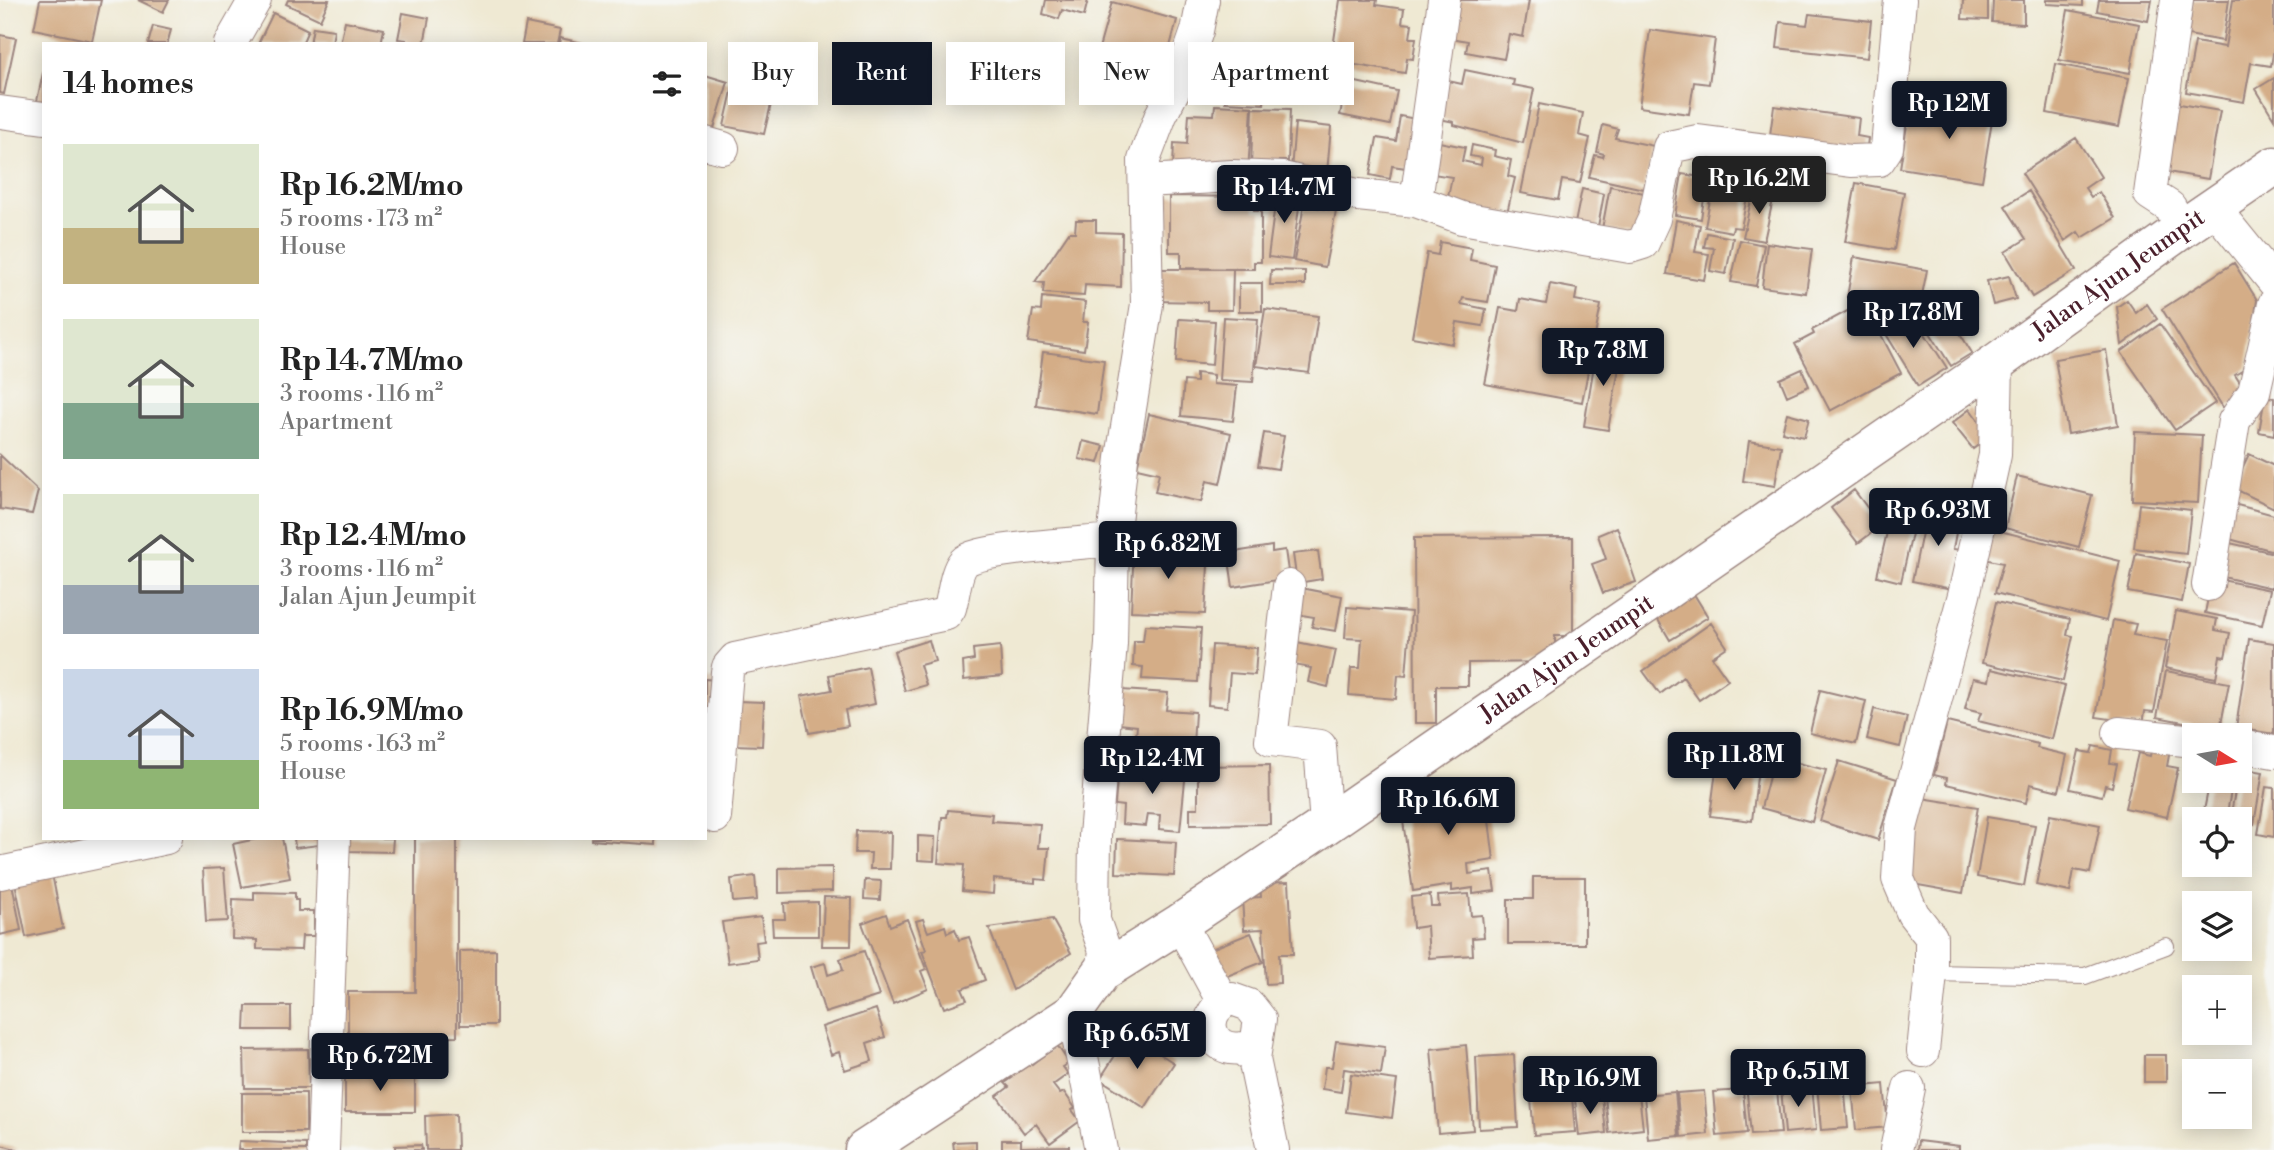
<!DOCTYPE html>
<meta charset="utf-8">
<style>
body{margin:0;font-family:"Libre Bodoni",serif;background:#f6f6f6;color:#222;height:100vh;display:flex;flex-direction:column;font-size:26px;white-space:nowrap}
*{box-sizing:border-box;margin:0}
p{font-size:23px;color:#767676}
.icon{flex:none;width:38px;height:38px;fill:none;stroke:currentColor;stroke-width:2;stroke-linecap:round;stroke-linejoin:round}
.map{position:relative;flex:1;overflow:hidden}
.details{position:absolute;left:42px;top:42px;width:665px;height:798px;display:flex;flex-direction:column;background:#fff;border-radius:0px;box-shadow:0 4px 18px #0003}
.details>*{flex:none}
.top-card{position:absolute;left:728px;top:42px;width:665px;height:63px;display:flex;gap:14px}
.needle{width:46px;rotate:101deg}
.buttons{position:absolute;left:2182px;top:723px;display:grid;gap:14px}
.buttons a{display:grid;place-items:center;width:70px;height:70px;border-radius:0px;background:#fff;box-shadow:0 4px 18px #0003;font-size:35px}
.price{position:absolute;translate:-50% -60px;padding:0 16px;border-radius:7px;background:#111827;color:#fff;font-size:23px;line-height:46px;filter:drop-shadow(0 2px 4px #0008)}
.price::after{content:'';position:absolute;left:50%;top:42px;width:21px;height:16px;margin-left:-10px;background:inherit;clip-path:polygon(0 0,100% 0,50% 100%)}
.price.selected{background:#222;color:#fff}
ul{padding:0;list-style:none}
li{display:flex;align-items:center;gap:21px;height:175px;padding:0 21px}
li span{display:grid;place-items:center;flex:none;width:196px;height:140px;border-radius:0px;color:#555}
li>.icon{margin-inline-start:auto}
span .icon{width:84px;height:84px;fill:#fffc;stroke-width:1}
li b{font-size:30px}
h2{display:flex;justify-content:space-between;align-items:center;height:84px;padding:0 21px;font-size:30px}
.tag{padding:0 24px;border-radius:0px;background:#fff;box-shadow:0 4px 18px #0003;font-size:24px;line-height:63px}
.tag.selected{background:#111827;color:#fff}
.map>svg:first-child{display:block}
.building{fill:#d4ad87}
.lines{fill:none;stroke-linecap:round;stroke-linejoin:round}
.lane-casing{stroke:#9c847f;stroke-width:18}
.street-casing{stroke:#9c847f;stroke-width:34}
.secondary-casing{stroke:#9c847f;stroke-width:41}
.lane{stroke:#fff;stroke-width:16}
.street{stroke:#fff;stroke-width:32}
.secondary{stroke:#fff;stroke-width:38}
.labels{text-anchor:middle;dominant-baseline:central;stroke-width:5;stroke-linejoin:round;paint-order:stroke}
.street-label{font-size:24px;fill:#4a1f2b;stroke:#f6f6f2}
</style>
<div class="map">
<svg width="2274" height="1150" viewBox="0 0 2274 1150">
<rect width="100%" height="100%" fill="#f6f6f2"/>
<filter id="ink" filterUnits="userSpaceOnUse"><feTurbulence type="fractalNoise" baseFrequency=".0143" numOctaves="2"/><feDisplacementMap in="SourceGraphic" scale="14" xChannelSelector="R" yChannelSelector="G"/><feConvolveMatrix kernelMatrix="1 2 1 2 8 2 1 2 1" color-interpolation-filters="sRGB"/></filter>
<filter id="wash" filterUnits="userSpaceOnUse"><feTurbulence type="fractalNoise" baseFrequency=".00686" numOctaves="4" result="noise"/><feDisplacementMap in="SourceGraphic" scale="28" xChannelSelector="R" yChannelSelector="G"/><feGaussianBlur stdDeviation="1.57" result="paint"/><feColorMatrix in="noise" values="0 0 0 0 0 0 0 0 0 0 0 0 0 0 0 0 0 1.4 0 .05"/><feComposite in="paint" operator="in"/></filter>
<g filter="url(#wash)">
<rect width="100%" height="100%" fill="#efe9d3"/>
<g id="blocks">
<!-- building -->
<path class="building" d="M40,0H101L92,41L34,29Z
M138,0H169L163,12Z
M288,0H329L320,20L286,4Z
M1046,0H1088L1084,16L1062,10L1059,19L1043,14Z
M1340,0H1377L1376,5L1404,9L1402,23L1412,24L1410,38H1416L1413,59L1407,58L1405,73L1331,61Z
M1457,0H1529L1523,37L1509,34L1504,59L1466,52L1468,41L1450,38Z
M1963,0H1988V20L1962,19Z
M1993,0H2024V24L1992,22Z
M2047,0H2083V6L2047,4Z
M2099,0H2152L2148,21L2097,11Z
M2193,0H2229L2223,41L2188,35Z
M2233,0H2274V48L2271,66L2251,63L2244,102L2186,92L2195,42L2225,47Z
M1112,2L1177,20L1162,77L1096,59Z
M2068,10L2139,24L2130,73L2059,60Z
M273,13L308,30L302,44H258Z
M403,13L429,18L424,44H406V40L398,39Z
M1809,14L1871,21L1867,58L1777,48L1780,22L1807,25Z
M345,21L384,29L381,44H340Z
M526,23L560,30L557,44H522Z
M153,26L171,30L167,44H148Z
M313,27L334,30L332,44H310Z
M1650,30L1715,39L1709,84L1694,82L1689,114L1639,107Z
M0,35L16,38L4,94L0,93Z
M560,38L583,43V44H559Z
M1235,50L1267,52L1264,104L1225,102L1227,67L1234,68Z
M2056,64L2129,78L2119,127L2047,113Z
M1465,70L1514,80L1513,85L1534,89L1523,143L1454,125V122L1440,119L1448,81L1462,84Z
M43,73H44V102L37,101Z
M705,75L728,82L713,132L705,129Z
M735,78L775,87L764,134L724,126Z
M2274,78V119L2256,89Z
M1347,80L1397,91L1390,125L1340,115Z
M1939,100L1994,108L1982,181L1900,168L1909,113L1936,117Z
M2174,103L2220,111L2208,179L2162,171Z
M1539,104L1583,113L1579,135L1590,138L1580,183L1562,180L1558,200L1521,193Z
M1215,105L1252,107L1248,172L1173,168L1174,143L1187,144L1189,114L1214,115Z
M1774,106L1859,118L1857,136L1868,138L1866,155L1769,142Z
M1253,108L1290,109L1288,161H1279V170L1251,169Z
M1400,116L1421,120L1413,169L1392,166L1390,179L1370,175L1377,138L1396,141Z
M1295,123L1331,127L1327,173L1291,170Z
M1603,125L1618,129L1615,138L1654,146L1644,189L1589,177L1595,155L1603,157L1604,154L1597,152Z
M2076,138L2101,177L2085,188L2091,197L2099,192L2115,218L2082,238L2078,232L2065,241L2022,173Z
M1439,142L1465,147L1462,161L1481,165L1482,158L1470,156L1472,145L1495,150L1494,156L1511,160L1508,176L1515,178L1507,213L1447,202L1452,177L1433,174Z
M1682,174L1707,178L1701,219L1675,215Z
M1856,183L1904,192L1894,250L1845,242Z
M1713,184L1740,189L1739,195L1747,197L1741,228L1733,227L1732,232L1705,227Z
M1610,186L1644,193L1636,235L1602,229Z
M1277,189L1301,192L1292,260L1268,257Z
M1582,189L1604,194L1597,232L1574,228Z
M1753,191L1774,195L1764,241L1743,237Z
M2029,191L2076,270L2032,297L2005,252L2026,239L2005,206Z
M1169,196L1254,197V211H1261V262H1254V269L1181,268V252H1169Z
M1304,205L1336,211L1325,267L1294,261Z
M1076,220H1096V232L1122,233L1121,287L1085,285L1084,296L1043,293L1044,283L1035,282L1069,232H1075Z
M1676,220L1700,225L1695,252L1709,254L1704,280L1667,274Z
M1707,233L1733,238L1726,274L1710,271L1714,248L1704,247Z
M1740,240L1764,245L1756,286L1731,282Z
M1440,242L1472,248L1470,260L1495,265L1488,302L1463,298L1461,304L1486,309L1483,326L1457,322L1453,344L1412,337L1427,253L1438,255Z
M1767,243L1812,249L1806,293L1762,287Z
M1854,257L1927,270L1919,310L1847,297Z
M2234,263L2257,300L2247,368L2235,375L2247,394L2224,409L2162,309Z
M1154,269H1233L1232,310H1207V302L1154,301Z
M1271,270L1305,271V285H1270Z
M2009,276L2016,299L1993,305L1987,281Z
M1239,283H1262V311H1239Z
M1550,284L1577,289L1575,300L1601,305L1582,402L1485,384L1500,308L1518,311L1520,299L1546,304Z
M1042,297L1085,302L1083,322H1088L1084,350L1028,342L1033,310L1041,311Z
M2127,300L2136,313L2147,304L2157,319L2122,345L2117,307Z
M1864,302L1901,373L1830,411L1795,344L1814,334L1812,330Z
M1265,309L1318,316L1309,373L1256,366Z
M1893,311L1907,334L1920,326L1947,368L1918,386L1878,321Z
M1948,314L1972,353L1951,366L1927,328Z
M1223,317L1258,319L1253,382L1219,380Z
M1179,319L1215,321L1212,365L1176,362Z
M2160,324L2215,403L2175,430L2121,352Z
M1597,347L1622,351L1608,430L1584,426Z
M2106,350L2118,425L2068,434L2055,359Z
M1043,352L1104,360L1097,414L1036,405Z
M1802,369L1809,386L1787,396L1780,379Z
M1196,373L1213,375V384L1237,386L1233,421L1181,416L1184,381L1196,382Z
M2265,396L2274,398V435L2259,432Z
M1970,409L1990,436L1973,449L1952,423Z
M1787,413L1809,419L1804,437L1782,432Z
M1149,414L1231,433L1220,484L1207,481L1201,502L1155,492L1159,473L1137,468Z
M2135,432L2202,435L2198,503L2132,500Z
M1264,433L1284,436L1278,469L1258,466Z
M1083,441L1104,446L1099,463L1079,459Z
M1749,441L1781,446L1775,486L1743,481Z
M2249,454L2274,466V508L2233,488Z
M0,455L38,491L32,514L0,509Z
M2017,476L2092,495L2079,547L2005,528Z
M1854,490L1881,526L1858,543L1831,508Z
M2230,503L2274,515V551L2222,537Z
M1928,504L1960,511L1953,549L1961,550L1952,589L1912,581Z
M2139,504L2191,510L2186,554L2134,548Z
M1892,510L1916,516L1901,582L1877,576Z
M1617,527L1636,582L1603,593L1592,564L1606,559L1598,535Z
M1992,529L2120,561L2106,621L1995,593L2003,563L1984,559Z
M1573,537V636H1555V662L1468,663V686H1436V723H1415L1414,538Z
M2221,541L2274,553L2272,588L2214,575Z
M1134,545L1199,549L1198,565H1208L1205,614L1131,611Z
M1272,546V552L1285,550L1289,578L1233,587L1228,553Z
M1318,551L1322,579L1297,583L1293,554Z
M2136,553L2189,564L2182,602L2128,592Z
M2212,578L2270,590L2262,625L2205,613Z
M1301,588L1342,596L1336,631L1312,627L1314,617L1296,614Z
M1692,591L1708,617L1670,640L1654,613Z
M1996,602L2070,619L2067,635L2073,636L2063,681L1982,663Z
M1347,607L1411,612L1406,676L1398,675L1396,699L1349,695L1351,668H1360L1362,639L1345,638Z
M2176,611L2217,619L2215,630L2230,633L2225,657L2220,656L2216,678L2165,668Z
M2113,620L2136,624L2133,635L2167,641L2154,712L2145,711L2143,725L2110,726L2111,719L2096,717Z
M1711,623L1727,647L1712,657L1728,680L1699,700L1683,677L1660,694L1643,671Z
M1145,625L1201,628L1198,682L1142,679L1143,667L1133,666L1134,641H1143Z
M2249,639L2274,643V734L2236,728Z
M929,640L935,661L920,665L926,685L905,691L894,651Z
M1292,641L1336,650L1328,687L1308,682L1311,668L1288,664Z
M1212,645L1257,648L1255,675L1230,673L1227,707L1208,705Z
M1000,646L1002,676L964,680L963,662L974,660L973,649Z
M868,667L875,704L845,710L848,726L809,733L801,696L832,690L829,675Z
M1991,669L2065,686L2052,739L1978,721L1981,713L1965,709L1973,678L1989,681Z
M2166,671L2229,683L2220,729L2157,717Z
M705,679L715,680L705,786Z
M1121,690L1168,693L1166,710L1195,712L1192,761L1134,758L1137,726L1119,724Z
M1820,690L1866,701L1856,744L1810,733Z
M736,701L764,702L762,746L733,745Z
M1874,709L1907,717L1900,747L1867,739Z
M1947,722L2038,744L2037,748L2067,755L2059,791L2030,784L2026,803L1946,784L1947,778L1934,775Z
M2093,746L2112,750L2110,763L2117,764L2112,787L2105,785L2102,796L2070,789L2079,751L2091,753Z
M2152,746L2170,750L2167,766L2178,768L2167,817L2125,808L2138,753L2150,756Z
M1774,757L1826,770L1812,822L1761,808Z
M1839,761L1897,779L1878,840L1820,821Z
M1717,763L1758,768L1752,821L1710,816Z
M1132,765L1186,770L1180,831L1159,829L1160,815L1148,814L1146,826L1122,824L1123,806L1115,805L1117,779L1130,780Z
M1269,765L1270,824L1190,825V808H1198V766Z
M2240,768L2263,772L2254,824L2240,822V819H2230L2237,780H2240Z
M2210,780H2233L2226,819L2203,816Z
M1484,781L1494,860L1468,864L1469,874L1492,871L1495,891L1473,894V888L1452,891V885L1413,891L1399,793Z
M2266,787L2274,788V837L2258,834Z
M1922,798L1978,807L1963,893L1907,883Z
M948,810L992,814L991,821L1040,824L1038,848H1049L1046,880L1035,879V883L994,879L993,894L962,891L964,865L938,863L942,817H947Z
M2050,815L2100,825L2090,873L2074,870L2070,892L2036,885Z
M1987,817L2035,825L2024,886L1977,877Z
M856,831L891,832L890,869H870L871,853H855Z
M918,836L935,837L934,861L918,860Z
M261,838H282L290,878L242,887L233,844Z
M294,838H318L319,845L295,848Z
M348,838H393L392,852L347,851Z
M415,838H457V1036L348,1037V992H415Z
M591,838H656V845L591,840Z
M1117,839L1176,842L1174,876L1116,873Z
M832,867V891L779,893V868Z
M224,868L228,921L206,922L203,869Z
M52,874L63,929L26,937L15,882Z
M755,876L757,900L733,902L731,879Z
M1533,877H1585V944H1508V899H1533Z
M865,880L881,881L880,900L864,899Z
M1289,882L1293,954H1279L1280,983L1266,984L1263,929L1244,930L1242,898L1261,897L1260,883Z
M12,883L21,930L0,935V885Z
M254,892L295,893V900H298V911H314V936H302L301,950L257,949V940L232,939L233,899L254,900Z
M1469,894L1471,916L1482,915L1484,937L1472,938L1473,955L1429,958L1427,926L1413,928L1411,897L1430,895L1431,906H1439L1438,896Z
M824,897L852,898L851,946H822Z
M818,902V936H773L772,919H785L784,903Z
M886,914L890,926L907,919L926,969L921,971L928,989L893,1004L862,923Z
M761,917L764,941L756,942L758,959L728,963L722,922Z
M923,919L928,932L945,926L947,933L955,929L959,940L969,937L985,980L962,989L967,1000L944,1008L922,951L926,950L916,921Z
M1052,919L1071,953L1013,990L989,928Z
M1251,933L1263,962L1222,978L1211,949Z
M496,950V1025H460V951Z
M864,951L879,996L825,1013L811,967L825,963L828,975L843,970L840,959Z
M246,1006H291V1030H245Z
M876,1009L885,1037L867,1043L872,1061L845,1070L839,1052L831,1055L822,1027Z
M1129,1034L1174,1063L1145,1108L1100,1079Z
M1336,1041L1385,1047L1381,1074L1344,1069L1341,1092L1322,1089L1325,1067H1332Z
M1057,1045L1069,1063L1063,1067L1068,1074L1053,1085L1060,1094L1064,1092L1075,1108L1072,1110L1080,1121L1050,1143L1036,1124L1024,1133L997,1096L1009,1087L1005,1083L1012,1078L1008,1073L1028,1058L1032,1064Z
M1466,1045L1473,1130L1438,1133L1431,1049Z
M308,1049L309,1088H245L244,1050Z
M1514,1055L1518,1127L1479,1129L1476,1057Z
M2144,1055H2166V1082H2144Z
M1570,1073L1575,1132L1534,1135L1529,1076Z
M415,1074V1112H345V1075Z
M1351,1074L1397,1080L1392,1118L1346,1112Z
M1844,1083L1848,1128L1821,1130L1817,1085Z
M1884,1084L1888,1127L1856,1130L1852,1087Z
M1812,1085L1816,1130L1785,1133L1781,1088Z
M1743,1090L1747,1133L1717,1136L1713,1092Z
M1777,1090L1781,1133L1751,1135L1747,1093Z
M1704,1091L1708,1134L1681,1137L1677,1093Z
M1675,1092L1679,1136L1648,1139L1644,1095Z
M242,1093H306V1132H242Z
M1639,1094L1643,1129L1609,1133L1605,1097Z
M1602,1096L1606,1133L1579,1136L1575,1099Z
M456,1114L457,1150H426L425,1116Z
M1002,1140H1021V1147L1069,1146V1150H1002Z
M239,1141L306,1144V1150H238Z
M976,1141V1150H954L953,1142Z
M1918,1141L1959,1146V1150H1917Z
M0,1145L17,1149V1150H0Z
M421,1145L422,1150H395V1146Z"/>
</g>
</g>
<g filter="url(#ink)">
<use href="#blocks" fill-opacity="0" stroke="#9c847f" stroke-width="2"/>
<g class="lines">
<defs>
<path id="lane" d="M1931,973L2085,976L2166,946"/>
<path id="street" d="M2177,0L2150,194L2170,207L2182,229
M230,44L255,0
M0,112L44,118
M705,143L723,148
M1146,181L1232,176L1283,178L1358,195L1416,201L1462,218L1630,247L1643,243L1654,219L1669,147L1698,141L1851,161L1879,160L1887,148L1900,0
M1416,201L1444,0
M2214,208L2274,282
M2208,585L2234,421L2254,392L2274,304
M1289,586L1271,740L1320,746L1326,825
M2119,733L2194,741
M2240,746L2274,752
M715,817L727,672L728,667L735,659L946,614L950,608C954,595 955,572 964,562C976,548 1089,543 1113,540
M0,873L166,838
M1180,923L1223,1002
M1102,972L1105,951L1094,920L1095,836L1111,644L1113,540L1122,458L1147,304L1144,160L1161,115L1183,72L1197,31L1203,0
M1232,999L1249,1005L1260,1019L1254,1059L1242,1048C1207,1054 1198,1009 1232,999Z
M1073,1013L1101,1150
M1923,1051L1931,973V937L1913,914L1898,879L1901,828L1964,595L1995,455L1997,362
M1254,1059L1273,1150
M323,1150L334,838
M1896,1150L1909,1088"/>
<g id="secondary">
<path id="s1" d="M864,1150L1073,1013L1102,972L1180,923L1326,825L1997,362L2182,229L2274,166"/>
</g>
</defs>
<!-- lane casing -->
<use href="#lane" class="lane-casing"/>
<!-- street casing -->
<use href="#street" class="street-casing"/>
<!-- secondary casing -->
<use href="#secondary" class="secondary-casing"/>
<!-- lane -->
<use href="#lane" class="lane"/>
<!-- street -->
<use href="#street" class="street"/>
<!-- secondary -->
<use href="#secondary" class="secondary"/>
</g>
</g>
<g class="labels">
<!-- street labels -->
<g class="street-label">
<text stroke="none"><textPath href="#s1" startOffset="1533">Jalan Ajun Jeumpit</textPath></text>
<text stroke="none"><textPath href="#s1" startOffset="861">Jalan Ajun Jeumpit</textPath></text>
</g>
</g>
</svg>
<div class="buttons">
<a><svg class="needle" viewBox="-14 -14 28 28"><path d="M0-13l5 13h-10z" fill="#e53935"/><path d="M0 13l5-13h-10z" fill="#767676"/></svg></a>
<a><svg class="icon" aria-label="locate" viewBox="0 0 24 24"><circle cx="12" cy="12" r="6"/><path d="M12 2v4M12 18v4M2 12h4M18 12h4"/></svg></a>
<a><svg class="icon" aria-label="layers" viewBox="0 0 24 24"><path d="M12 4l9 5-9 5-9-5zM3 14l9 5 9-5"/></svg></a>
<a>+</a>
<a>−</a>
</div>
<b class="price" style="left:1949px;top:141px">Rp 12M</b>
<b class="price selected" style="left:1759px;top:216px">Rp 16.2M</b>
<b class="price" style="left:1284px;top:225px">Rp 14.7M</b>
<b class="price" style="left:1913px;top:350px">Rp 17.8M</b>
<b class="price" style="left:1603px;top:388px">Rp 7.8M</b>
<b class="price" style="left:1938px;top:548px">Rp 6.93M</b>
<b class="price" style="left:1168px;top:581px">Rp 6.82M</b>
<b class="price" style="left:1734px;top:792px">Rp 11.8M</b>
<b class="price" style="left:1152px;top:796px">Rp 12.4M</b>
<b class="price" style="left:1448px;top:837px">Rp 16.6M</b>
<b class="price" style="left:1137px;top:1071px">Rp 6.65M</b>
<b class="price" style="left:380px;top:1093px">Rp 6.72M</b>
<b class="price" style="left:1798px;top:1109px">Rp 6.51M</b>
<b class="price" style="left:1590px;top:1116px">Rp 16.9M</b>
<div class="top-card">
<a class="tag">Buy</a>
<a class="tag selected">Rent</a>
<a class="tag">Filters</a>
<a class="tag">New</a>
<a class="tag">Apartment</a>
</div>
<section class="details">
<h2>14 homes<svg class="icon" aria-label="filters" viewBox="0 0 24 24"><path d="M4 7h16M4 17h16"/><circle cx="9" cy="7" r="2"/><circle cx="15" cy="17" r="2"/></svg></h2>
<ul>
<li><span style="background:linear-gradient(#dfe7d0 60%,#c2b280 0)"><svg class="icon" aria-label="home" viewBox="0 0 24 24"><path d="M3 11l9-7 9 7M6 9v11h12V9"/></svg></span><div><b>Rp 16.2M/mo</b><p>5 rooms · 173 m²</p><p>House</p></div></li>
<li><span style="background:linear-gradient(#dfe7d0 60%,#7fa58c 0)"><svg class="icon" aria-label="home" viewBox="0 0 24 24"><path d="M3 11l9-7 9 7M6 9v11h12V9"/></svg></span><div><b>Rp 14.7M/mo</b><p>3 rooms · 116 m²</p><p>Apartment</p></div></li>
<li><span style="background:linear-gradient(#dfe7d0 65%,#9aa5b1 0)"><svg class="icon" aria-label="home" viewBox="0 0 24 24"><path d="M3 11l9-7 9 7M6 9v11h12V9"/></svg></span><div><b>Rp 12.4M/mo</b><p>3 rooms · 116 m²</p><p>Jalan Ajun Jeumpit</p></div></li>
<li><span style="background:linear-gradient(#c9d6e8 65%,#8fb573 0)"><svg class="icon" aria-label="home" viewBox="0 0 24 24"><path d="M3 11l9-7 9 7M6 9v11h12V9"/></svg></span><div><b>Rp 16.9M/mo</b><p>5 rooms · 163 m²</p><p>House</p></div></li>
</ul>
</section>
</div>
